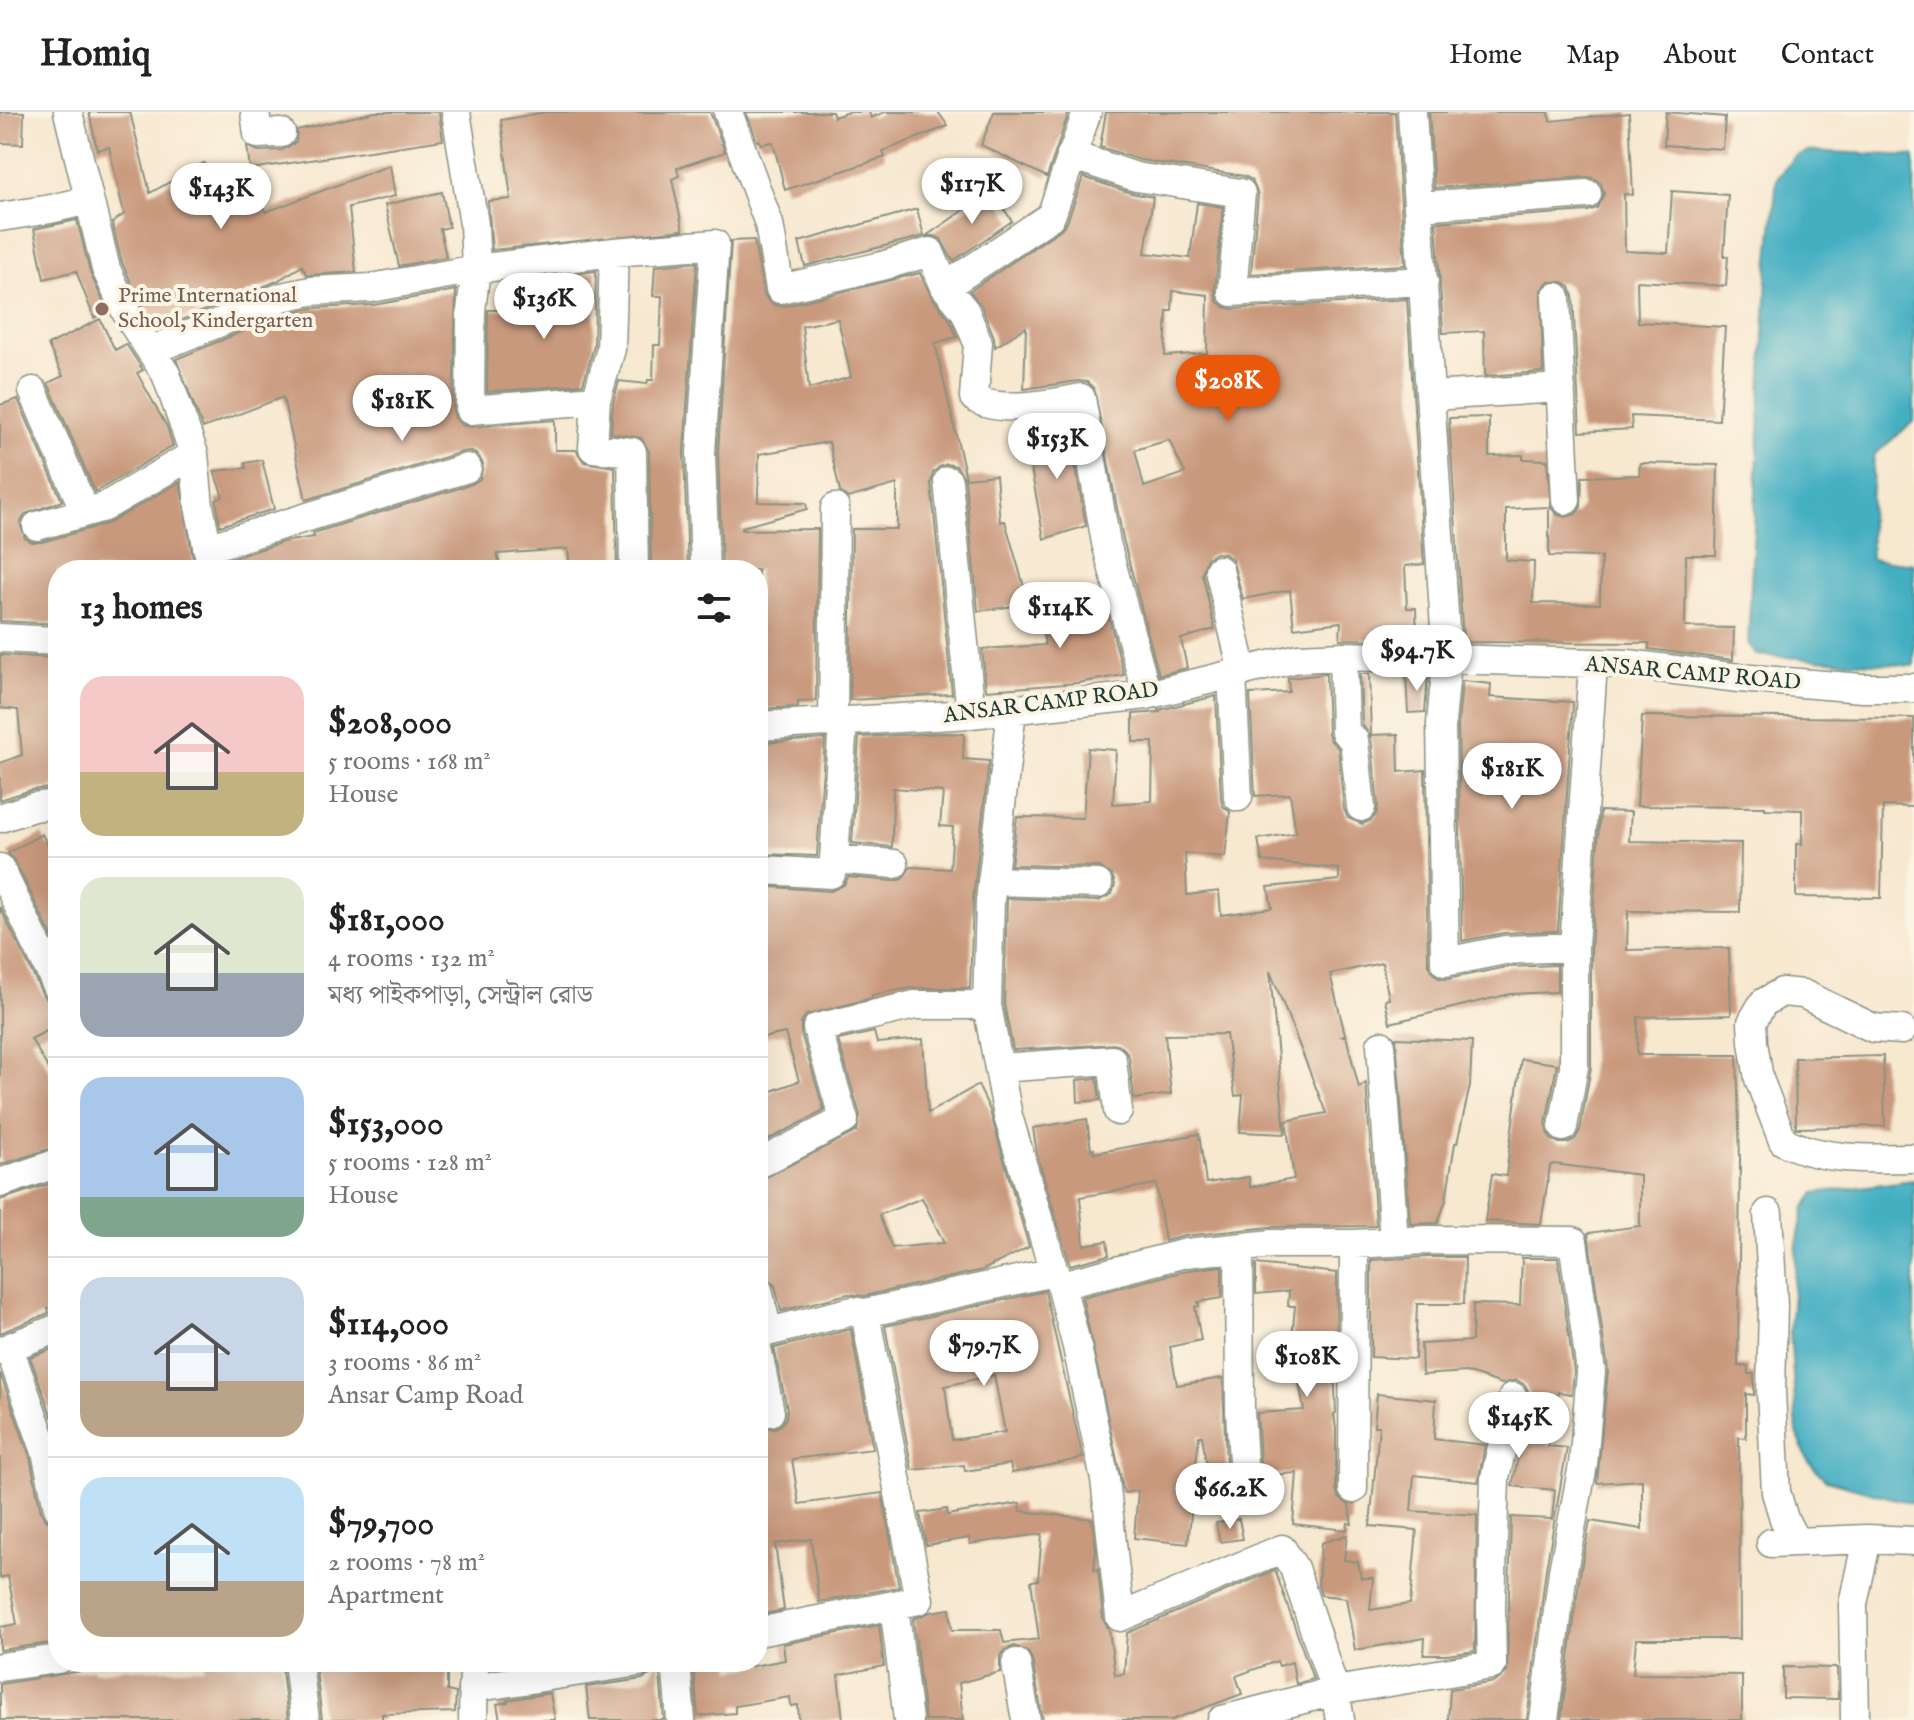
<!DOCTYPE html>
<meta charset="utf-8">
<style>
body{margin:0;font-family:"IM FELL English","Noto Serif Bengali",serif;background:#f2f2f2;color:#222;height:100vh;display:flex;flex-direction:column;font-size:30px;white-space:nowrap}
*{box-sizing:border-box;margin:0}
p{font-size:26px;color:#767676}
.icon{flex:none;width:44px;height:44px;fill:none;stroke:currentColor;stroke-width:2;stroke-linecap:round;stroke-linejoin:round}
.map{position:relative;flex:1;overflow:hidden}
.drawer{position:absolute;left:48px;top:448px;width:720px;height:1112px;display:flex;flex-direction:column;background:#fff;border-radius:32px;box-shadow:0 8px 32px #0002}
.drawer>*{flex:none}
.price{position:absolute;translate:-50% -68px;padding:0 18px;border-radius:28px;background:#fff;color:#222;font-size:26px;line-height:52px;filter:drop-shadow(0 2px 4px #0008)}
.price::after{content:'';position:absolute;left:50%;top:48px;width:24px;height:18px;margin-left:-12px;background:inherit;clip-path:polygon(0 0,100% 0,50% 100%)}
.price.current{background:#ea580c;color:#fff}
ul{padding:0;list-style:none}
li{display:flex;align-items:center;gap:24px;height:200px;padding:0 32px}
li+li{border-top:2px solid #e0e0e0}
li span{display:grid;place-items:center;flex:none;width:224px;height:160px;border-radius:24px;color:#555}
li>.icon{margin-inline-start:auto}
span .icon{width:96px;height:96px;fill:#fffc;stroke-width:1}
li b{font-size:34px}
h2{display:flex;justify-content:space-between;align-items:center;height:96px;padding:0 32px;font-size:34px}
header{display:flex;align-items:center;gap:48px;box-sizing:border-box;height:112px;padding:0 40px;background:#fff;border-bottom:2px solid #e0e0e0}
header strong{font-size:38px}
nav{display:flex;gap:44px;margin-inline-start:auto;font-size:28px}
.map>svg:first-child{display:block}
.water{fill:#44afc2;stroke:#32767b;stroke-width:2}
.building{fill:#c9997d;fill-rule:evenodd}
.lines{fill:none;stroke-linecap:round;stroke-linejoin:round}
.minor-casing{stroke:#8b9282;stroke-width:31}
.minor{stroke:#fff;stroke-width:28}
.education-dot{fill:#8d6e63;stroke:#fcf5e5;stroke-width:3}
.labels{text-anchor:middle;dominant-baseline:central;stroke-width:8;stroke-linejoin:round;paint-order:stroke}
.education-label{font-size:22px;fill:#785e54;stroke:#fcf5e5;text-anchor:start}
.street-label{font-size:22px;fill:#1f3d34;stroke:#fcf5e5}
</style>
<header>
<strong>Homiq</strong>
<nav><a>Home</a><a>Map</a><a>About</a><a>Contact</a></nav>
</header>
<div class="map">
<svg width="1914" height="1608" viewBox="0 0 1914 1608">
<rect width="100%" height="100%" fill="#fcf5e5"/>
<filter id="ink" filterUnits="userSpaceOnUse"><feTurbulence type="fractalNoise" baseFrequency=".0125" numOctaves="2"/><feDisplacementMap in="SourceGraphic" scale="16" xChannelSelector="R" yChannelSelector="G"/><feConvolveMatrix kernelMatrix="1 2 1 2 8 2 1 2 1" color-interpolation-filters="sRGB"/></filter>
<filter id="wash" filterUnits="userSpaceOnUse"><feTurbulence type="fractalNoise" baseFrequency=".006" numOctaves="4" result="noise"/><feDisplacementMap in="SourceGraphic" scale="32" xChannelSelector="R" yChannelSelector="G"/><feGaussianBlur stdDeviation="1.8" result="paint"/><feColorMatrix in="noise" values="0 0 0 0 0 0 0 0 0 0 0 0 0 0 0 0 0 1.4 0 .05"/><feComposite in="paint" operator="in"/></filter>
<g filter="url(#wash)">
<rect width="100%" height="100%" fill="#f7e8d0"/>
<!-- water -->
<path class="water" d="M1809,39L1914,44V309L1874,343L1870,406L1871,447L1914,452V554L1756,543L1748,531L1767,166L1777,66L1795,44Z
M1914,1068V1392L1826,1368L1808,1349L1797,1321L1790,1219L1797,1132L1804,1097L1815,1081Z"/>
<g id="blocks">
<!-- building -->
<path class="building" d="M0,0H24L23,32L0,31Z
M89,0H130L150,81L204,51L222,88L252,73L266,100L390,53L395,84L349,95L356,160L307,163L302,154L277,169L157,218L144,198L122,151L112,111L124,102L109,35L97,38Z
M375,0H439L443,28L250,57L247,34L258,39L282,38L296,30L297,18Z
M546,0H710L725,40L677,56L679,64L672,67L683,118L492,138L488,89L511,87L501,8Z
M746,0H832L834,5L849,0H869L871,6L885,0H938L948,14L883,39L885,45L785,78L773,30L761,32L759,28L757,29Z
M994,0H1069L1047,65L981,33Z
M1106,0H1395L1405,153L1251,162L1258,83L1252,68L1244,64L1140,48L1100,35Z
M1429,0H1549L1550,9L1629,1L1633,83L1624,82L1625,139L1668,141L1672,79L1728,83L1724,144H1728L1726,174L1637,169L1638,210L1725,215L1719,308L1631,304L1632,317L1580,320L1573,184L1570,175L1563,170H1548L1541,178L1543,260L1485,264L1484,219L1443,221L1436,110L1588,99L1597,96L1604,82L1601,72L1594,66L1586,65L1434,76Z
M1666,0L1725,5L1723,37L1664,33Z
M1083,65L1131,81L1153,85L1145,141L1190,146L1197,91L1223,95L1215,178L1217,189L1224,195L1233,197L1407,187L1424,452L1405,454L1407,496H1416L1417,529L1340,527L1341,510L1294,516L1290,478L1243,487L1232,447L1225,442L1216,441L1207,446L1202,461L1215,517L1181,527L1187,556L1159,563L1123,427L1094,276L1087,270L1078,269L1024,277L1026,215L995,235L994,225L981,193L970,179L1061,117L1067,110ZM1173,179L1208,183L1207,241L1165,244L1167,199H1172ZM1169,328L1185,361L1144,375L1135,338Z
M992,79L1012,109L953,149L941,127L934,124H926Z
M442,80L449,115L440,117L446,145L399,154L385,93Z
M917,97L924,124L805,154L799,130Z
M77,108L90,161L108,200L94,206L76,159L44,167L34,117Z
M754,128L763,180L767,187L774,193L784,194L920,161L931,184L950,208L957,225L935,231L966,366L996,363L1000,410L1005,409L1029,492L978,499L965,367L956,354L947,352L939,355L933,361L931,371L952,582L850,588L852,417H897V372L848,386L840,380L829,330L759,342L758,390L806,391L807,397L742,415V418L818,417L816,589L798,590V595L758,597V458H722L718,341L731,129ZM838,207L851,265L809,277L802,214Z
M697,150L684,340L688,458H651L649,339L641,326L611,321L613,291L619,269L647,272L648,268H653L654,233H660L662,184H653L655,154Z
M596,159L594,234L583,272L487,280L488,198L566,197L565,163Z
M456,178L453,298L455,306L462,313L471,315L555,308V338H576L584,350L615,355L617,458H570L568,437L497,442L501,458H229L227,448L283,430L314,425L313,421L472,372L480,367L483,352L478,343L470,339L462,340L306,388L283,285L203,316L176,247L287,201L313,196L374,193Z
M100,207L115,238L126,232L143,258L137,261L167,315L173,334L95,380L48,271L63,264L48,233Z
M18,287L62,389L25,402L20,411L25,426L32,430H42L109,411L180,370L195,458H58V512L0,509V293Z
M1489,305V344L1523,343V347L1547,348L1551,396L1558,403L1566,405L1576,402L1581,395L1582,365L1639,363L1640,351L1718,353L1716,443H1686L1685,515L1734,516L1733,548L1649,537V531L1463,530L1449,306ZM1549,395V444L1601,445L1600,492L1533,491L1534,450L1506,448V397Z
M1067,306L1086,414L1044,427L1030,351L1044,348L1037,310Z
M262,348L274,397L220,414L216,388L223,385L214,359L246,356L245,351Z
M1102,480L1124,563L1078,571L986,578L982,537L1045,533L1041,511L1062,505L1058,488Z
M0,543L54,546L58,590V675L31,678L0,688V651L22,643L18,598L0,596Z
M1326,562L1328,621L1330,628L1338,636L1344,697L1348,706L1362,712L1370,709L1376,703L1378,694L1371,626L1362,612L1360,562H1369L1371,623L1398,622L1399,660L1425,658L1428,850L1432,860L1439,866L1447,867L1507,855L1557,853V880L1510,882L1390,911L1385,888L1389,887L1382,851L1330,862L1345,922L1342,924H1346L1359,976L1366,971L1376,1114L1270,1115L1184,1124L1165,1129L1156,1072L1080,1085L1084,1133L1107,1129L1109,1143L1070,1153L1037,1042L1033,1016L1087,1007L1091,1038L1094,1037V1041L1199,1022L1206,1071L1249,1065L1250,1075L1294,1067L1286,1009L1326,1001L1270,859L1285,1022L1240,1020L1243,983L1235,984L1226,922L1165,923L1171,982L1134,987L1129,945L1125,938L1118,932L1013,938L1004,892L1007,786L1098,789L1112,782L1115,772L1112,763L1099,755L1011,753L1017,705L1083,706L1088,636L1116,638L1113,692L1152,689L1153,630H1133V602L1160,600L1159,598L1216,584L1221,686L1223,694L1230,700L1225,745L1185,741L1187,783L1219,779L1221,803L1272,796L1268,775L1339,768V757L1262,749L1258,727L1296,721L1290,682L1255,684L1250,582L1289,580L1288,566Z
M1406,563H1428L1425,600L1408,601Z
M1462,569L1491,572L1490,585L1573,590L1558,819L1504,821L1462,829L1458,612Z
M1642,604L1914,606V695L1883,694L1881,786L1796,785V732H1802V698L1765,697V695L1637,694Z
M942,621L964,622L963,647L989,649L973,787L970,876H911L872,883V886L806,903L801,911V921L824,999L758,1033V984L799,969L785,921L758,927V774L831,779L844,773L848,765L893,769L902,767L911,755L950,757L953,715L940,714L943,680L893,676L892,735L852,731L859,625Z
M825,627L817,744L758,742V631Z
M1600,699L1631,700L1629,729L1741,731L1740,800L1628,799L1627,838L1729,836L1731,903L1638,905L1637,943H1737L1740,1048L1738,1254H1748V1262H1754V1283L1746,1282V1326L1739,1325L1740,1527H1636L1633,1562L1742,1563V1608H1561L1580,1462L1590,1409L1642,1417V1368L1597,1371L1608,1258L1588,1121L1640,1114V1063L1554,1052L1550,1054L1541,1112L1485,1109L1492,1062L1506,1064L1521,947L1557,952L1546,1012L1547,1020L1551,1027L1559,1031H1568L1575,1027L1580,1018L1591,955V836Z
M42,722L48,734L58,730V837L15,749L8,741Z
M0,795L43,883L49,890L58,893V913L31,927L58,973V1034L0,1053Z
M874,920L877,931L923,927L928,1001L978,973L989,996L1029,1135L983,1158L864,1184L848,1182L781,1199L775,1174L766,1163L758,1135V1069L857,1019L860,1003L838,928ZM922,1086L944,1131L892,1136L879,1103Z
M1396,926L1472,929L1470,974L1457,1031H1455L1446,1088L1438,1111L1410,1112Z
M1883,944L1885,1014L1796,1016L1795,946Z
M1097,966L1100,988L1078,990L1077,968Z
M58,1069V1183L53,1185L56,1194L48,1196L49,1201L0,1221V1088Z
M1426,1145H1465L1464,1192H1417L1415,1247L1371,1245V1148Z
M1522,1146H1558L1574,1260L1572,1282L1558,1280L1548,1334L1567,1336L1546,1457L1527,1608H1448L1450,1577L1495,1570L1507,1560L1511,1405L1552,1407L1555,1378L1512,1374L1530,1289L1529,1281L1525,1273L1516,1268L1502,1272L1466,1260L1422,1263L1421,1232L1472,1229L1473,1192L1520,1193Z
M1256,1152L1337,1161L1336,1254H1334L1336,1301L1334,1302L1336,1317V1377L1339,1386L1349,1393L1352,1412L1348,1411L1347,1418L1293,1412L1297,1361L1254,1364L1260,1350L1257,1301L1304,1298L1295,1250L1290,1249L1295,1194H1288L1289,1179L1256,1182Z
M1222,1154V1186L1198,1190L1199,1194L1195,1195L1201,1228L1170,1235L1177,1273L1223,1266L1226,1352L1234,1365L1209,1368L1202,1324H1199L1188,1432L1134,1426L1138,1379L1124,1381L1082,1185L1189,1158Z
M1045,1179L1083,1346L1012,1361L1010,1352L965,1359L964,1353L912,1358L885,1214ZM994,1263L1005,1320L952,1328L945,1274Z
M851,1217L873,1337L792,1347L799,1392L882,1381L899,1475L819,1490L811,1427L775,1432L784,1498L758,1503V1312L773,1317L781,1313L786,1306L787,1297L774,1236Z
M52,1237L58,1253V1303L52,1305L30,1245Z
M0,1261L30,1345L41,1400L45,1407L52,1412L58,1435V1530L0,1538V1515L17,1512L8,1464L0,1466Z
M1377,1282L1436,1288L1434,1327L1485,1333L1478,1370L1414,1363L1411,1399L1477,1403L1475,1539L1447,1543H1424L1425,1526L1355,1538L1346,1486L1321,1483L1318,1473L1321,1431L1347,1423L1344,1448L1358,1450L1361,1466H1373L1370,1498L1410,1492L1417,1418L1370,1414L1379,1314H1374Z
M1020,1391L1021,1399L1092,1407L1096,1438L1094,1458L1098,1457L1103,1507L1109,1518L1115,1563L1124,1562L1127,1521L1275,1458L1313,1567L1296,1572L1292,1550L1279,1554L1277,1549L1236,1564L1242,1582L1172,1608H1043L1032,1547L1028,1540L1014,1534L1006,1538L1000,1544V1560L959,1571L963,1608H925L913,1507L931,1500L950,1497L952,1518H1001L1004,1531L1039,1527L1031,1469L1038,1468L1042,1422L970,1432L969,1426L926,1433L920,1401L947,1397V1403Z
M1239,1407L1243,1427L1220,1430L1216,1411Z
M879,1513L884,1554L838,1563L843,1608H799L798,1593L791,1594L790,1585L735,1594V1601L698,1604L693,1550H731L732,1558L785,1548L783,1532Z
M204,1550H281L288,1608H0V1572L94,1557V1560L130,1556L131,1558L204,1556Z
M315,1550H447V1579L456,1581L455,1600L382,1602V1608H322Z
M656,1550H659L664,1608H590L586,1575L642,1567L650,1563Z
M1783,1555L1837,1556L1838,1587L1783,1586Z
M550,1581L555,1608H500L497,1592L508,1590L507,1588Z"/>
</g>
</g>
<g filter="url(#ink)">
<use href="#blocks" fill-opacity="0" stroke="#8b9282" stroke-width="2"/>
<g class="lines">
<defs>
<path id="minor" d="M68,0L106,157L129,206L166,262L194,342L199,394L212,458
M255,0L258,22L281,21
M456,0L474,112L476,157L471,199L470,298L596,288
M728,0L769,112L780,177L882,154L930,140L945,175L965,199L978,231L974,285C994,303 1057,291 1081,286L1106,431L1147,583
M1412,0L1447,548L1441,611L1445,850L1505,838L1574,835
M1071,43L1136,65L1241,81L1232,180L1424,169
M1418,94L1587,82
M0,105L51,97L89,88
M614,140L611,237L596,288L593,336L632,340L634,458
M945,175L1051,104L1087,0
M1556,185L1566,388
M152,238L282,185L311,179L371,176L476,157L614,140L715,132L701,341L705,458
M33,279L85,400
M1431,284L1561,276
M948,369L971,602
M37,414L104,395L194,342
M207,436L467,356
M1219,458L1243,560
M0,526L58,529
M1343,544L1345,620L1354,628L1361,695
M1232,562L1238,685
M1012,598L990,789L987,893L1008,1004L1054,1160L1061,1173L1077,1235L1105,1367L1120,1505L1282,1437L1294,1456L1335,1579L1340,1608
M833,611L835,396
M758,614L971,602L1147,583L1298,546L1343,544L1628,552L1739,566L1862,576H1914
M0,706L33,695L58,692
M834,747L843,610
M0,756L58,876
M763,758L831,762L834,747L894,752
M992,769L1098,772
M1902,918L1873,916L1803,882L1782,880L1763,891L1752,910L1753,930L1759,967L1783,1029C1822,1049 1871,1047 1914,1046
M1381,933L1394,1130
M999,956L1112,948L1118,999
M1563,1015L1574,955V835L1593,552
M758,1052L844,1008L817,916L915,893H987
M0,1071L58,1051
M1768,1101L1773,1193L1771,1280L1776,1380L1784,1407L1796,1430
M1239,1136L1240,1299L1243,1351
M1061,1173L1186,1141L1272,1132H1354L1426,1128L1573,1129L1591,1260L1583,1353L1563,1459L1544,1608
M758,1178L768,1220L852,1199L865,1201L1054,1160
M9,1236L46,1340L58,1396
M0,1239L58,1216
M758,1240L770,1300
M1353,1377L1354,1132
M1771,1431L1867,1427L1914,1429
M894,1493L908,1608
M758,1520L919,1488L865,1201
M298,1550L305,1608
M676,1550L681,1608
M1016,1551L1026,1608
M0,1555L58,1547
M472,1576L639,1550
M473,1608L474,1550
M1222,1608L1335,1579L1492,1553L1491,1496L1495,1366L1513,1285
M1855,1608L1853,1492L1867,1427"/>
</defs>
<!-- minor casing -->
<use href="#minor" class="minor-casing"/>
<!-- minor -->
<use href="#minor" class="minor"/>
</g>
</g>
<!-- markers -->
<circle class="education-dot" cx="102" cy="197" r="8"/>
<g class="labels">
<!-- education labels -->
<g class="education-label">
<text x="118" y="184">Prime International<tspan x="118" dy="25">School, Kindergarten</tspan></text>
</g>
<!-- street labels -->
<g class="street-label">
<text transform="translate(1693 562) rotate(5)">ANSAR CAMP ROAD</text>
<text transform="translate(1051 591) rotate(-7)">ANSAR CAMP ROAD</text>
</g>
</g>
</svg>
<b class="price" style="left:972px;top:114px">$117K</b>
<b class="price" style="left:221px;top:119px">$143K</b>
<b class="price" style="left:544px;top:229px">$136K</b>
<b class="price current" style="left:1228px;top:311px">$208K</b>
<b class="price" style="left:402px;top:331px">$181K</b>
<b class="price" style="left:1057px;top:369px">$153K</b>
<b class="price" style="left:1060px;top:538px">$114K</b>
<b class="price" style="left:1417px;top:581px">$94.7K</b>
<b class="price" style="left:1512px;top:699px">$181K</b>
<b class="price" style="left:984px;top:1276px">$79.7K</b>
<b class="price" style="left:1307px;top:1287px">$108K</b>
<b class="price" style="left:1519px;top:1348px">$145K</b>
<b class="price" style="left:1230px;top:1419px">$66.2K</b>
<section class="drawer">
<h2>13 homes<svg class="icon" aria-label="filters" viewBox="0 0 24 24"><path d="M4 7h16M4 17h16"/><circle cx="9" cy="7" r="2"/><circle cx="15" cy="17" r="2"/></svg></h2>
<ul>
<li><span style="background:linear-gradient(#f6c9c9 60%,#c2b280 0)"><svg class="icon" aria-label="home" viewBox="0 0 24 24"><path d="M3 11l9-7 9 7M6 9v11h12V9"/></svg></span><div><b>$208,000</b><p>5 rooms · 168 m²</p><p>House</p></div></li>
<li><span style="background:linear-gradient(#dfe7d0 60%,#9aa5b1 0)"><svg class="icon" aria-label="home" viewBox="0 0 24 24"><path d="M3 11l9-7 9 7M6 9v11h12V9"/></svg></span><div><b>$181,000</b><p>4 rooms · 132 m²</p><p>মধ্য পাইকপাড়া, সেন্ট্রাল রোড</p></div></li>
<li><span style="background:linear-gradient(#a9c7e8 75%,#7fa58c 0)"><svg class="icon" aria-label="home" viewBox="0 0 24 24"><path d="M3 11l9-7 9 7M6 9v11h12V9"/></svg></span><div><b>$153,000</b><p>5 rooms · 128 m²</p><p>House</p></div></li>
<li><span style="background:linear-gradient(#c9d6e8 65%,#b9a48a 0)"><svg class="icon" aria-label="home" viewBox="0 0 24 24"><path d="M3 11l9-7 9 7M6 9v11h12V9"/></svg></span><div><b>$114,000</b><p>3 rooms · 86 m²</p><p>Ansar Camp Road</p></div></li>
<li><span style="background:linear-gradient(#bfe0f5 65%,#b9a48a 0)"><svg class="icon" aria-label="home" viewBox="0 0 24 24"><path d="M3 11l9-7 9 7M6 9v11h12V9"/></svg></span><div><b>$79,700</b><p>2 rooms · 78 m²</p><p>Apartment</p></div></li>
</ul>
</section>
</div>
